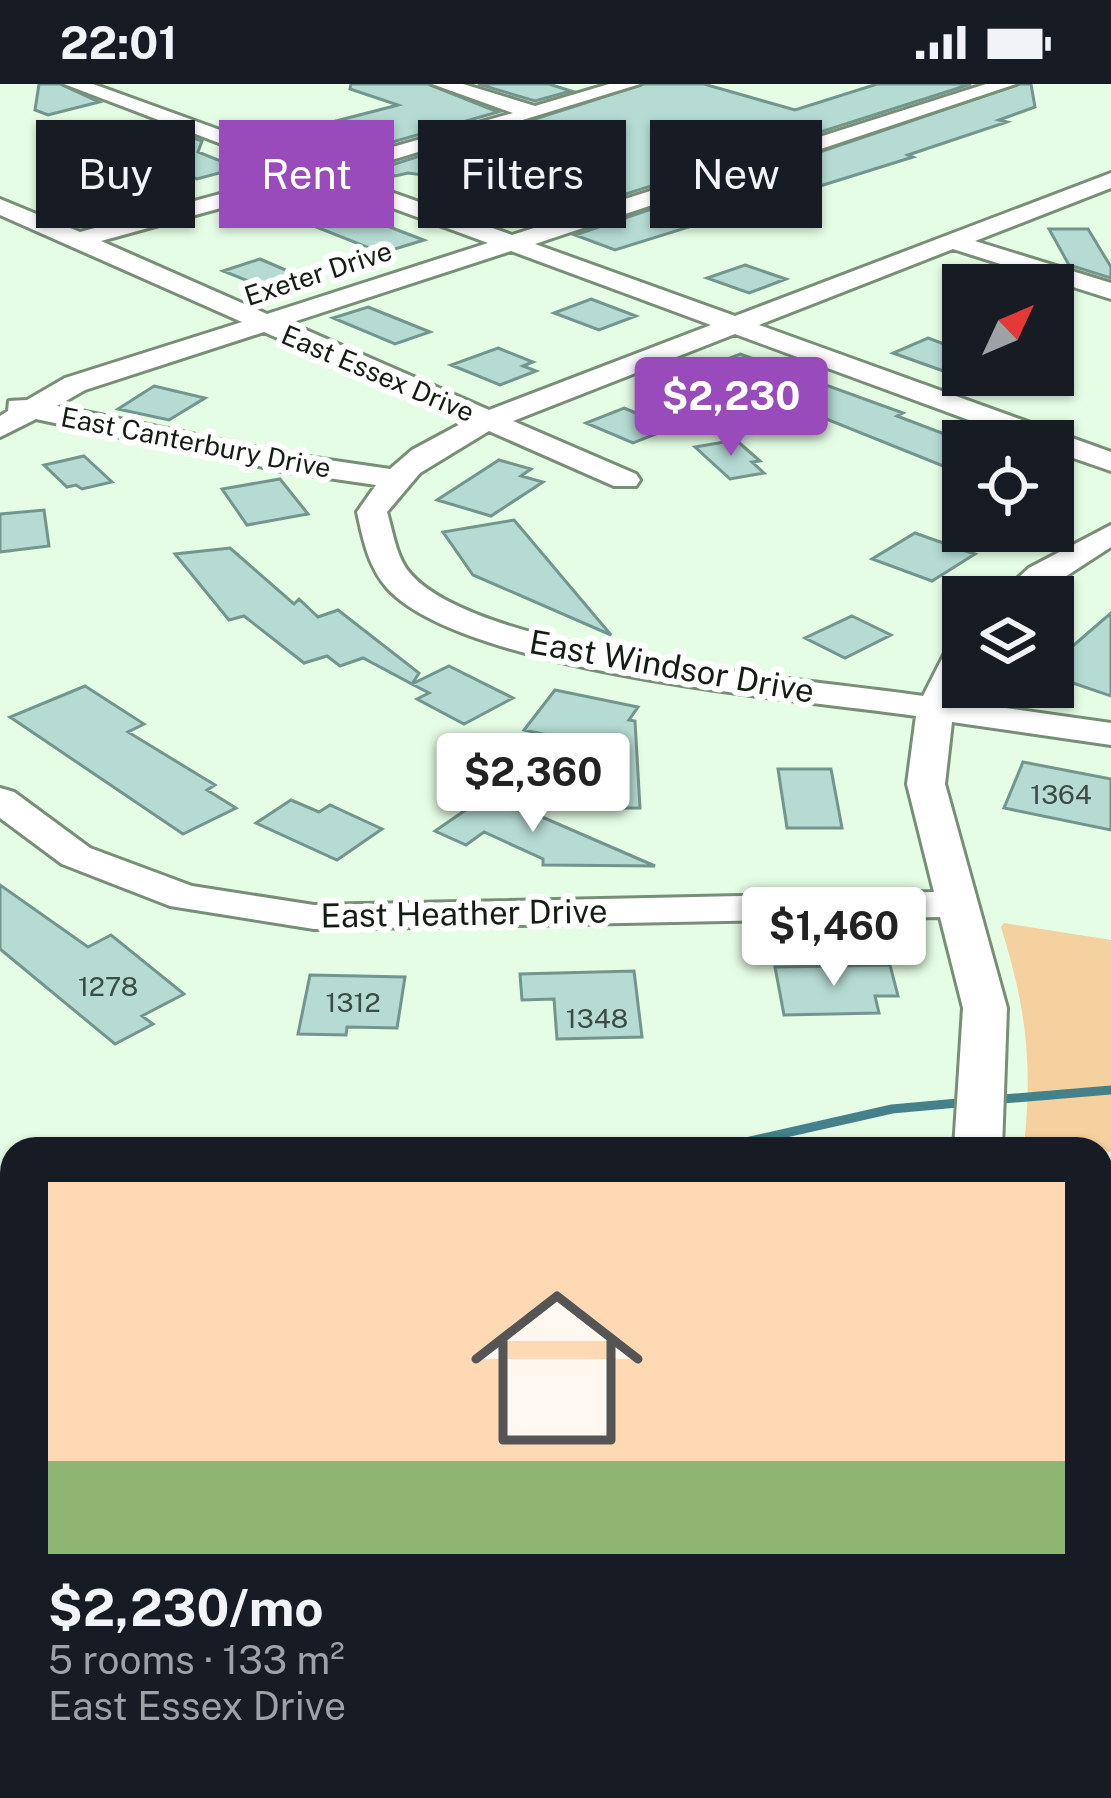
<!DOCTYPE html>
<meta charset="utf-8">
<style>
body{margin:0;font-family:"Public Sans",sans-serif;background:#242831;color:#f1f3f6;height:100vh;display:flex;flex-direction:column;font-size:45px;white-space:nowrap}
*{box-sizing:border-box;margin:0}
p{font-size:39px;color:#9ea1a6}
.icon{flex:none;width:66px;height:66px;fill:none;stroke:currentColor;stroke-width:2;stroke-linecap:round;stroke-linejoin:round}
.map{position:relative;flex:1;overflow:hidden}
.panel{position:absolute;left:0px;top:1053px;width:1113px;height:663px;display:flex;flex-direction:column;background:#171b24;border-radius:36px 36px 0 0;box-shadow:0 3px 9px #0004}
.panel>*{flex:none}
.guide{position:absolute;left:36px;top:36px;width:1041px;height:108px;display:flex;gap:24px}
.needle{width:78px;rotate:46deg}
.buttons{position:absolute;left:942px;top:180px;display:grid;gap:24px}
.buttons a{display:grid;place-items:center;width:132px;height:132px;border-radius:0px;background:#171b24;box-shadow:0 3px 9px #0004;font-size:60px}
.price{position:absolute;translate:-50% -102px;padding:0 27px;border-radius:12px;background:#fff;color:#222;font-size:39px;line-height:78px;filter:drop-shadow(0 3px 6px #0008)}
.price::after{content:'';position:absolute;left:50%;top:72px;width:36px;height:27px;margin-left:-18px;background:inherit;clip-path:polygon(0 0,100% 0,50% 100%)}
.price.on{background:#994bbb;color:#fff}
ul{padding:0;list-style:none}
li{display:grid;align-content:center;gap:24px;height:636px;padding:0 48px}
li span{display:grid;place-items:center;height:372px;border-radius:0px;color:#555}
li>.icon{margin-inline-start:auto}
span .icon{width:216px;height:216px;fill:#fffc;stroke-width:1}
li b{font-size:51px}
.pill{padding:0 42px;border-radius:0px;background:#171b24;box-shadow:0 3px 9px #0004;font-size:42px;line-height:108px}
.pill.on{background:#994bbb;color:#fff}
.status{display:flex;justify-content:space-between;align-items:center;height:84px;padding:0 60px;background:#171b24;direction:ltr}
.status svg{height:33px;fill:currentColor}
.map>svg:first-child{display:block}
.green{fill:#f4d19f}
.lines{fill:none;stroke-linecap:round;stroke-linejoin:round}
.stream{stroke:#44818a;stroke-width:9}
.building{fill:#b5dbd2;stroke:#72968e;stroke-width:3}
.minor-casing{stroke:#788e77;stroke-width:6}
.minor{fill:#fff;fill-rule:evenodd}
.labels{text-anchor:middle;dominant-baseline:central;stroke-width:12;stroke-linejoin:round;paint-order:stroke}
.far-street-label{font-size:27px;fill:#141d14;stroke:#fff}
.number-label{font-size:27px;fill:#3c4c44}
.street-label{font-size:33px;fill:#141d14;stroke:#fff}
</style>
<div class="status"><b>22:01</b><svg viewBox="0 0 49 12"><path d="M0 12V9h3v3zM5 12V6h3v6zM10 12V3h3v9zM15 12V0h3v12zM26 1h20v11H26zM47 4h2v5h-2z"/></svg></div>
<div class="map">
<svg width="1111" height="1714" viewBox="0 0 1111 1714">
<rect width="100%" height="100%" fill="#e5fde4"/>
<!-- green -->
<path class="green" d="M1004,839L1111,856V1068L1024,1062C1033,979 1026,923 1001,843Z"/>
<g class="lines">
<!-- stream -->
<path class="stream" d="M991,1016L1111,1006
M715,1065L892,1025L969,1018
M0,1158H12"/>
</g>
<!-- building -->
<path class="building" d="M39,0H60L99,18L48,31L35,26Z
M351,0H428L498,28L340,73L278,52L398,21L350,5Z
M478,0H549L571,7L535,17Z
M644,0H704L795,26L877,0H971L538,138L496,123L508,119L431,92L408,89L395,92L376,86Z
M1020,0H1031L1035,23L999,36L1007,38L908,71L913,73L615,166L575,151Z
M180,49L202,57L198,68L238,84L197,95L119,64Z
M321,116L400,147L424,156L382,169L278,128Z
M1049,145H1088L1111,183V194L1069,181Z
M260,175L295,190L258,201L223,187Z
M745,181L780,193L786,195L749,209L707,194Z
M591,215L636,232L599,246L554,229Z
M368,223L430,248L395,260L333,234Z
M928,254L963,267V294L893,269Z
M498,264L533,278L523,282L536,287L500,301L451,281Z
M740,270L903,329L897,332L963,357V390L702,285Z
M154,302L205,314L169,336L118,325Z
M624,324L671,344L633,359L586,339Z
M736,356L760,377L752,378L764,389L730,395L695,363Z
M84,372L112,398L82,405L76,401L67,403L44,381Z
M499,376L531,385L521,392L543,398L491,432L437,416Z
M280,395L308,430L247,441L222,405Z
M44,426L49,462L0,468V430Z
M514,436L611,551L473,491L443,448Z
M915,449L963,466L975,470L932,497L872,475Z
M230,464L294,520L299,515L318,533L338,526L419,589L412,600L363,574L340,582L327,572L304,579L244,532L229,536L175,470Z
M1111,529V612L1073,599L1062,609L1043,603H1053V579Z
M852,532L891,551L845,574L805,554Z
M449,582L513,614L464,640L417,615L429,609L412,600Z
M85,602L144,640L128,648L215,701L207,706L236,724L183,750L10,633Z
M555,606L638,623L629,636L635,637L640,724H601L599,662L524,646Z
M1023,678L1111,695V746L1004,724Z
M778,685H831L842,744H787Z
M489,710L655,782L543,781V775L484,748L466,761L435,747Z
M291,716L319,728L330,721L382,745L337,776L256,739Z
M0,801L88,863L111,851L184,910L142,932L153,940L115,960L0,865Z
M890,881L898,912H875L879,929L784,931L775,883Z
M634,887L642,953L557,955L554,915L522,916L520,890Z
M310,891L405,893L397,944L347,943L346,951L298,950Z"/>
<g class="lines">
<defs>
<path id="minor" d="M64,0H93L322,83L513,29L432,0H463L535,22L609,0H640L343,91L512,151L986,0H1016L535,160L735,232L1111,89V104L975,157L1111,199V215L953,165L759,241L1111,368V387L1053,367V357H1026L735,250L513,337L636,390L640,396L636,402H614L489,347L420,389L387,428C393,448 396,472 409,488C475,569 813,596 923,612L951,557L963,554V603L957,617L1111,639V661L952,638L945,700L1007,924L1002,1065H954L963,924L940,833L314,845L170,822L62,780L0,734V704L14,708L90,764L192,802L314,821L934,808L907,700L916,632C797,615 463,588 387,504C368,482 363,455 357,428L376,401L287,388L36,335L0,353V332L8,327L9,317L27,316L65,294L242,238L0,131V115L80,148L298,89ZM319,97L488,159L267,230L101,157ZM511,167L711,241L489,326L290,239ZM264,248L466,337L412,366L390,385L287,370L57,322L85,306Z
M1111,441V463L1034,513H997L1029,484Z
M489,1704H558L553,1714H484Z"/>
</defs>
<!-- minor casing -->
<use href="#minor" class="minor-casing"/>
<!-- minor -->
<use href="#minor" class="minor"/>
</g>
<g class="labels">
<!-- far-street labels -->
<g class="far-street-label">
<text transform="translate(318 189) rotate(-18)">Exeter Drive</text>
<text transform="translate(378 289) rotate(23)">East Essex Drive</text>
<text transform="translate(196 358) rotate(11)">East Canterbury Drive</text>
</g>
<!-- number labels -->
<g class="number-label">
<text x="1061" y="710">1364</text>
<text x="108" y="902">1278</text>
<text x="353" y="918">1312</text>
<text x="597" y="934">1348</text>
</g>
<!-- street labels -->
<g class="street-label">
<text transform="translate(672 582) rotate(10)">East Windsor Drive</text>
<text transform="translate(464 829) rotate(-1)">East Heather Drive</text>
</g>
</g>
</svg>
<div class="buttons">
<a><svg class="needle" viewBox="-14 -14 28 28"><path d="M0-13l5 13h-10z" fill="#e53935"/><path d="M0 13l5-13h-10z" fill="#9ea1a6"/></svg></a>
<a><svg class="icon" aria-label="locate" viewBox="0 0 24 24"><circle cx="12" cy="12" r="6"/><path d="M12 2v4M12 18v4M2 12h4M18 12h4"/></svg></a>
<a><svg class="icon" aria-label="layers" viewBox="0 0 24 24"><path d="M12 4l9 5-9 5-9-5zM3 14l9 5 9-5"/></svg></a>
</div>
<b class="price on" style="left:731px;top:375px">$2,230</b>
<b class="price" style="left:533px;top:751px">$2,360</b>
<b class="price" style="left:834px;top:905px">$1,460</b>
<div class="guide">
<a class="pill">Buy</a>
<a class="pill on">Rent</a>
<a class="pill">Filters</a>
<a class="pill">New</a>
</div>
<section class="panel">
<ul>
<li><span style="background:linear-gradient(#ffd9b3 75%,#8fb573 0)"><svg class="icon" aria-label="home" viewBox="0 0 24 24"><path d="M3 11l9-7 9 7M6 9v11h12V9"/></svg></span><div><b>$2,230/mo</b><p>5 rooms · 133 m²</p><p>East Essex Drive</p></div></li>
</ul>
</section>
</div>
